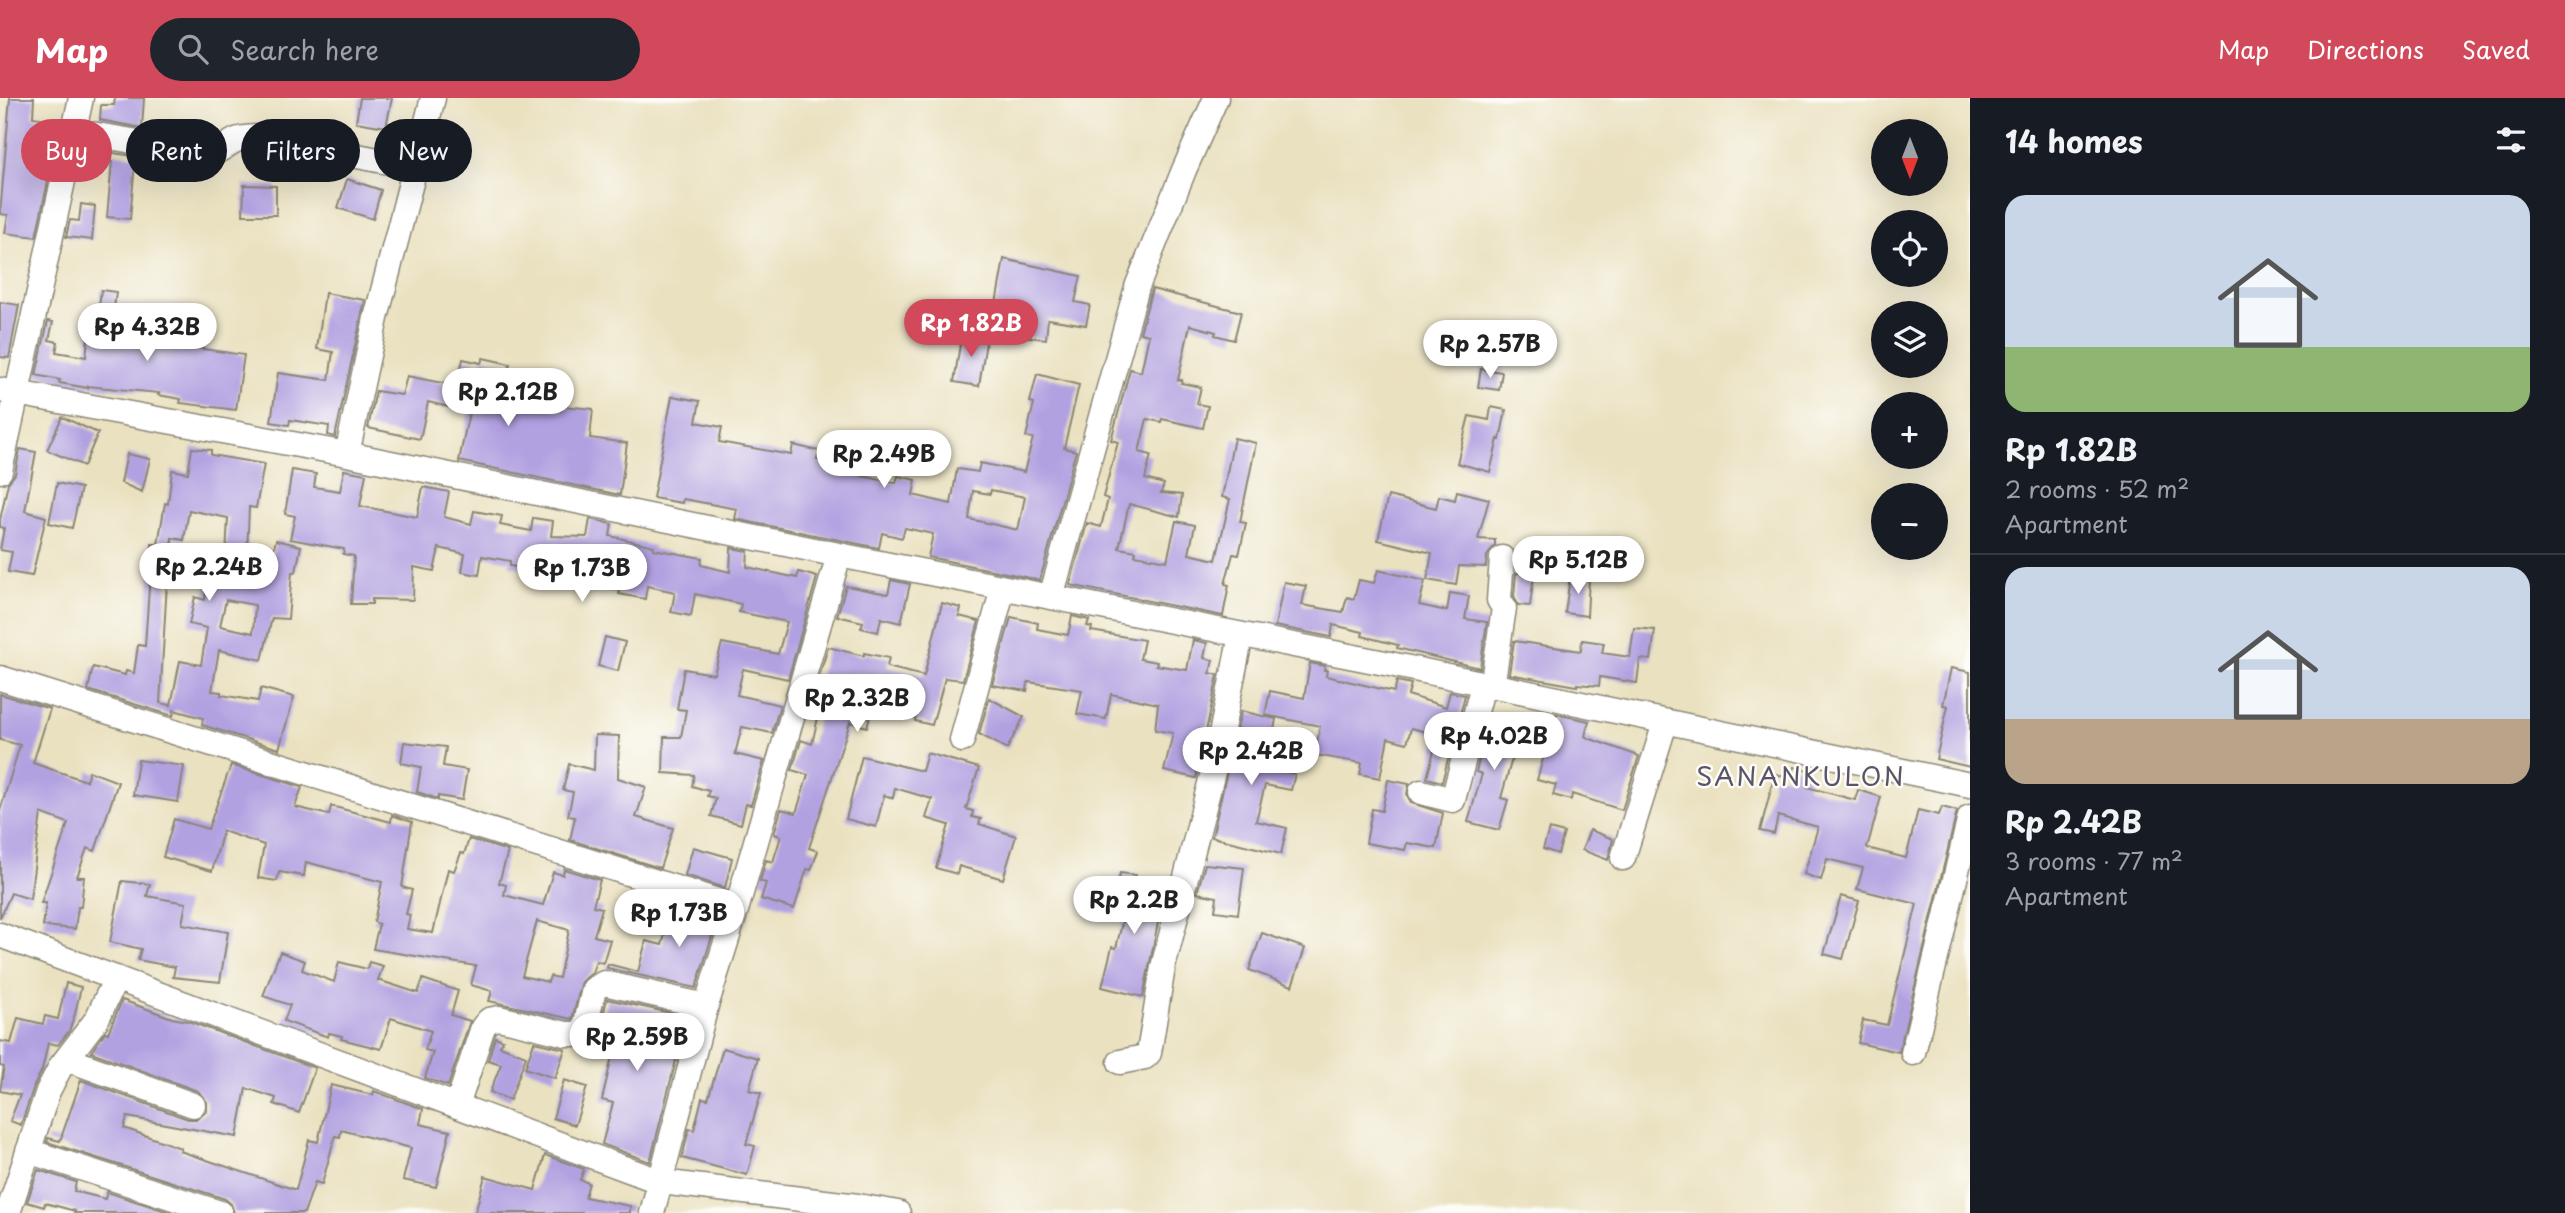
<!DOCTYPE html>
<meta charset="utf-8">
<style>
body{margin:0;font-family:"Playpen Sans",sans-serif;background:#20242c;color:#f1f3f6;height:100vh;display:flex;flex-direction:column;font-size:26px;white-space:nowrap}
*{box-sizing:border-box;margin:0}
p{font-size:23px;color:#9ea1a6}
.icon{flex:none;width:38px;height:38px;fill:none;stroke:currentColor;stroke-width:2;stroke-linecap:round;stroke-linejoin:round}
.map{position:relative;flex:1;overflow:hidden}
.drawer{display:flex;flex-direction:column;background:#171b24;width:595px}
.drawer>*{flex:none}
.banner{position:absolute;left:21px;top:21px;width:665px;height:63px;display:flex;gap:14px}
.needle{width:46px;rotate:180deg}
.tools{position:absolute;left:1871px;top:21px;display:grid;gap:14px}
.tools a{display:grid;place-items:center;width:77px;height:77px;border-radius:50%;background:#171b24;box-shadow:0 7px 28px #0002;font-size:35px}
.price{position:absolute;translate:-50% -60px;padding:0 16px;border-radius:24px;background:#fff;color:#222;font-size:23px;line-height:46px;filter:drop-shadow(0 2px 4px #0008)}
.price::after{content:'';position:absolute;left:50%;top:42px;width:21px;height:16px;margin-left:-10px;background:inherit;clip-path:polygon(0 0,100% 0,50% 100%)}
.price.current{background:#d1495b;color:#fff}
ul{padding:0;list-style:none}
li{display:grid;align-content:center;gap:14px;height:371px;padding:0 35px}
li+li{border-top:2px solid #363941}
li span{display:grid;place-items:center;height:217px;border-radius:21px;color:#555}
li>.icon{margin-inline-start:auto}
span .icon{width:126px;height:126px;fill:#fffc;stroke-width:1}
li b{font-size:30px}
h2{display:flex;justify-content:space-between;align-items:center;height:84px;padding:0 35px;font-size:30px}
.tag{padding:0 24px;border-radius:32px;background:#171b24;box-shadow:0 7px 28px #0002;font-size:24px;line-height:63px}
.tag.current{background:#d1495b;color:#fff}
header{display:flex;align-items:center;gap:42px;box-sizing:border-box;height:98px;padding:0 35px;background:#d1495b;color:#fff}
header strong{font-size:33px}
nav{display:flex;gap:38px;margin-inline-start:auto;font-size:24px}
.search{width:490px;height:63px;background:#20242c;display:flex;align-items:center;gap:18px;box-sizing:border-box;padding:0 24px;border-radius:38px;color:#9ea1a6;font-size:26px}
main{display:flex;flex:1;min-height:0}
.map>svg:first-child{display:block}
.building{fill:#b2a1e1;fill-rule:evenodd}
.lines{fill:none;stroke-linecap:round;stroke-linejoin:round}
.minor-casing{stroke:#8a8676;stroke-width:27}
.minor{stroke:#fff;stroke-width:24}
.labels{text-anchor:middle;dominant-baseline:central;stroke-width:5;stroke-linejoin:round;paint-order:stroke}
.quarter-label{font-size:26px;letter-spacing:2px;fill:#5a546b;stroke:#fdfcf7}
</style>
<header>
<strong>Map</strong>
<div class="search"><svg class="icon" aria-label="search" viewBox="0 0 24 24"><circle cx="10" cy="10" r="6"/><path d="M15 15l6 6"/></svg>Search here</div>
<nav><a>Map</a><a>Directions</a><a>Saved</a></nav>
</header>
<main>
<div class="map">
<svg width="1970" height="1115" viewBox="0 0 1970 1115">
<rect width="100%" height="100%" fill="#fdfcf7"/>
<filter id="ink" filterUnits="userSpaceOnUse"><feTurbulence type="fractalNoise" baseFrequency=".0143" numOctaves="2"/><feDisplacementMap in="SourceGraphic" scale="14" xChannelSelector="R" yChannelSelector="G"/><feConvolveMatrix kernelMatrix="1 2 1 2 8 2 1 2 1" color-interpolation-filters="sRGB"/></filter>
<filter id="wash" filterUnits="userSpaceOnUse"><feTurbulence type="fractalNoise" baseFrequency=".00686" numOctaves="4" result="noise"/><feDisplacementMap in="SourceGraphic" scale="28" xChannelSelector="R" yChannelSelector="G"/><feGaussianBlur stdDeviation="1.57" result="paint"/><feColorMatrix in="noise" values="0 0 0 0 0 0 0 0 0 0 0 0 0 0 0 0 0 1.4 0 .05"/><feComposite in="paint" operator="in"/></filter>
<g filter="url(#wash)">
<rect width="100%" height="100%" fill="#eae1c0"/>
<g id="blocks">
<!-- building -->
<path class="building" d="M10,0H34L33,19L61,23L36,139L5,135L8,117L0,116Z
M115,0H144L142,30L100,22L101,7H114Z
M360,0H392L386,29L356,24Z
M388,25L410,29L404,52L384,48Z
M106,54L141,59L140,65H135L130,121L107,119L112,63H106Z
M347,81L381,92L373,121L338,110Z
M244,87L276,88V117H243Z
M81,106L95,108L92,142L66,139L70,122L79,123Z
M1004,161L1081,178L1075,204L1090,207L1086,227L1048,221L1046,241L987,234L989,217H994Z
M1152,191L1241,214L1234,242L1215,237L1216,234L1190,227L1178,282H1182L1181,285L1201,289L1197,306L1208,308L1203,330L1162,321L1161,324L1147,321L1139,354L1151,357L1145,381L1164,386L1161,395L1182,397L1179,419L1129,406L1119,450L1136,453L1135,457L1167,463L1176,423L1195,427L1189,456L1216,462L1230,401L1222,399L1234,340L1256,345L1240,424L1246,425L1239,457L1233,456L1225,486L1229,487L1223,518L1070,487L1087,425L1101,429L1108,401L1103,399L1118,344L1111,342L1130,271L1141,274L1149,237L1140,235Z
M101,192L116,194L111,234L127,236L126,247L152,250L155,222L192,226L189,249L244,257L236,312L180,305L181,301L158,297L159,295L88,288V290L59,285L60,282L36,277L48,223L53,224L49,242L58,244L56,254L86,259L89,232L96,233Z
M325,195L365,202L335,339L328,337L329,328L290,322L289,327L271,324L278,275L329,282L333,254L317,251Z
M0,204L19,207L9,260L0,259Z
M962,234L987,238L979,288L954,284Z
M483,260L510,266L505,287L533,294L530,306L561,312L562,308L593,311L590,340L627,345L620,397L459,363L469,314L428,304L420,341L368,330L376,293L402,297L407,278L457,288L463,261L481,265Z
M1481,271L1502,274L1499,292L1478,289Z
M1037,276L1079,287L1064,350L1076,353L1040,482L928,459L933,436L905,430L902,440L882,435L879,450L735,421L737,411L683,401L682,405L653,400L672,298L700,303L696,324L722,329L719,344L791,357L793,347L819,353L817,362L864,370L862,378L896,385L898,378L916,382L913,397L951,406L957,371L978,374L980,365L1024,374L1033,340L1026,339L1034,305L1030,304ZM991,392L1025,399L1018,432L969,421L973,393L990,396Z
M1491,309L1506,312L1500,342L1498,341L1490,374L1457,365L1469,318L1489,322Z
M62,319L98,335L84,368L47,352Z
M192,350L211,352V357L264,366L256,410L249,409L247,457L272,458L276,442L301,448L296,474H292L288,521L272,520L262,562L219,552L212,593L221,594V597L258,603L261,590L294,599L279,651L202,627L203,620L174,612L173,618L88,592L93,569L125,577L126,573L134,575L138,547L145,548L152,446H158L165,405L168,406L172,372L188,375ZM189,412L228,420L226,456H224L223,471H213V487L207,486L205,502L195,499L189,526L207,530L201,567L180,563L171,607L160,605L167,484H169L172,440L184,442ZM226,502L255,507L253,535L220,528Z
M20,351L36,354L25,413L46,419L32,478L8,474L12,454L0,452L4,430L0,429V422L8,385L15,376Z
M127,356L150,361L142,394L121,385Z
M292,372L316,376L314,389L340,393L344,372L366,376L360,408L417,419L423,389L449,394L444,419L471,426L474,413L502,418L500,427L531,433L533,420L553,423L551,438L587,439L590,421L612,426L610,438L654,448L653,451L702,460L701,467L730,474L731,450L748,453L747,469L797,480L799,474L817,479L788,581L743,571L737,597L780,607L772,635L742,629L735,656L764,663L751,707L746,706L741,726L711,718L716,700L707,698L709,693L692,688L694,677L663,675L664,639H681L686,612L677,611L684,571L714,576L722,545L778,556L787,524L739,514L741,506L695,496L691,518L671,514L675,494L647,488L645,501L619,496L620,492L603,489L604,481L552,480V471L523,467L522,470L510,468V463L482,458L479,477L462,474L465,456L439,450L434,473L414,469L413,502L372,501V506H351L354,458L343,456L344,451L290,441L295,418L285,416Z
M57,385L81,390L72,430L49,425Z
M1457,393L1489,401L1478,441L1495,442V447L1487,458L1486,469L1459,468L1456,487L1427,482L1432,455L1378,442L1388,398L1436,410L1439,398L1455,402Z
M1378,472L1425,483L1419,507L1447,513L1450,495L1469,498L1465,521L1487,524L1480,570L1397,550L1398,547L1362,538L1363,534L1333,527L1331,539L1275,528L1284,484L1306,488L1302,507L1343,514L1347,499L1354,501L1359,482L1374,485Z
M1516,475L1534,477L1530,508L1518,507L1514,498Z
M1570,479L1589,480L1587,518L1565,515Z
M891,482L910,486L901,525L881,520L878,534L861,530L863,524L837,518L846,488L888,496Z
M942,505L961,510L959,518L979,523L963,582L945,580L932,627L915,623L916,617L873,608L867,629L850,624L809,750L818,753L811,772L807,771L794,811L761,801L766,785L760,783L766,762L773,764L781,738L774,736L781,711L796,715L808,677L792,672L801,642L812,646L822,602L813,600L828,549L864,558V555L889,560L887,569L924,578Z
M1072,518L1089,522L1087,528L1092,529L1091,533L1144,542L1140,561L1157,564L1156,567L1187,572L1193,542L1207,545L1204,560L1213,562L1210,575L1218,577L1196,680L1164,673L1173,635L1155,632L1158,606L1111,596L1106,621L1077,616L1082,592L1028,584L1027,593L992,587L1011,519L1038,525L1037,531L1068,537Z
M1634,530L1655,532L1651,562L1640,561L1637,585L1600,579L1599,588L1577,586V588L1509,576L1514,543L1581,553L1582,542L1604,545L1602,555L1630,559Z
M605,539L625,544L618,573L598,568Z
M1310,565L1325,568L1324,572H1327L1326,578L1394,594L1397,583L1411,586L1408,597L1446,609L1450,594L1465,597L1442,684L1427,680L1438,637L1411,630L1407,645L1388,640L1380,680L1360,676L1362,665L1315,657L1320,628L1265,617L1270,593L1304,600Z
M1951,570L1970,574V669L1936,661L1948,608L1943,607Z
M0,596L50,611L33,665L86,683L89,673L118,684L95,753L87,750L77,779H84L81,809H78L75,831L43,828L46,805H41L68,725L41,715L30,801L11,795L0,820V713L20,647L0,642Z
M989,600L1024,619L1007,651L979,636Z
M1241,613L1276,621L1267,670L1295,676L1291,692L1265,687L1256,723L1287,730L1281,756L1212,739Z
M1556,616L1589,623L1585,638L1588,640L1639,658L1622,712L1572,696L1571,702L1553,697L1556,687L1537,682Z
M1491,617L1522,625L1501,700L1508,702L1499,732L1468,724L1482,676L1476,674Z
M595,637L619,638L618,680L646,689L636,719L673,730L660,770L570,742L575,719L568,718L573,694L563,692L569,666L594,672Z
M404,644L446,649L443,668L467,672L462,702L438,698V701L417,694L421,669L401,665Z
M927,655L979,670L966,711L973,713L972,719L981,721L979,726L1016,738L1003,781L959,768L957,776L936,770L949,727L926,720L932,701L895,690L893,700L884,697L876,729L846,721L862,658L922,673Z
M138,662L184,668L178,704L133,697Z
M231,667L302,689L295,709L329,717L331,708L391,724L392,717L412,724L402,789L412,792L406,816L410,817L407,831L433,835L448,771L454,773L461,755L464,756L469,741L508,753L499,785L506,787L504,797L543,807L553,774L563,777L564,771L600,782L593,808L602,810L594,838L610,842L603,865L596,863L592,875L582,883L572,921L489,903L492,893L471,887L476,868L373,851L379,826L374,824L382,784L306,764L304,778L279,774L277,783L258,780L264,747L223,733L212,773L163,759L174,721L208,731ZM537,823L569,832L559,880L550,878L548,884L522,878Z
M1794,669L1811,673L1807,689L1855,702L1858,692L1881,699L1867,750L1906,760L1918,712L1939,717L1942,709L1957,713L1899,954L1858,945L1863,922L1887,927L1917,806L1857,791L1863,770L1827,761L1821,782L1804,776L1818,729L1778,718L1774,736L1760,733L1775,676L1791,680Z
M1388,682L1409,686L1407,697L1411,705L1443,715L1436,750L1407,745L1405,752L1366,745L1372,711L1382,713Z
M1549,731L1564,735L1558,756L1543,751Z
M1590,732L1613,741L1608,762L1582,752Z
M693,749L732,760L725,790L685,777Z
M1205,766L1244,770L1238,816L1215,813L1217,799L1197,795Z
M1120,775L1136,777L1135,785L1165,790L1143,899L1102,889L1112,849L1116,850L1127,805L1115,803Z
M122,783L150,786L147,798L186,805L182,826L228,834L220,884L173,879L175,869L138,862L141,851L110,844Z
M1841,798L1859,803L1843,861L1824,856Z
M674,805L718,819L696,890L607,870L608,866L638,874L646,843L662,847Z
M1262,835L1305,850L1292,888L1249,872Z
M280,854L305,863L302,872L334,884L339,864L367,871L369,864L383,868L378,882L418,895L423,881L458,893L451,917L470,923L448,988L425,980L433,954L425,952L431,933L391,920L381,951L341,941L342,938L329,935L328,939L284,923L290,907L263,898Z
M66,885L81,889L75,916L69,933L58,947L48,945L42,972L34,988L21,1027L10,1023L20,997L0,993L4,969L0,968V943L11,945L18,920L43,926L45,918L58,921Z
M607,901L684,918L676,946L679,947L675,966L650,1064L602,1046L613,1005L602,1002L613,954L592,950L598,936Z
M122,902L172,920L188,923L315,970L299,1015L274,1006L276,1000L246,990L237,1039L127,1019L124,1030L181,1050L180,1053L296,1092L309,1042L318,1044L331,987L373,997L374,993L423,1011L420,1026L450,1033L436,1089L403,1082L411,1050L341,1032L340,1039L335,1038L322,1086L315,1084L304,1115H234L231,1106L225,1101L47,1044L48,1040L60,1043L81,982L188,1021H196L207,1013V1004L198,993L91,954L105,934L108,935Z
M495,939L503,942L500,948L526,958L510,1002L490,994L501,966L488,962Z
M534,944L565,951L555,980L525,970Z
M723,950L758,960L749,992L761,995L746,1046L755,1048L747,1077L682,1060L689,1031L694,1032L702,1000L708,1001Z
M564,982L587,989L575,1027L553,1020Z
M545,1057L584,1071L580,1082L589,1085L585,1099L630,1108V1115H475L485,1078L535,1092Z
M38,1072L76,1084L74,1093L105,1101L107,1094L172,1115H74L75,1113L45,1105L44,1109L27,1104Z"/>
</g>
</g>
<g filter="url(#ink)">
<use href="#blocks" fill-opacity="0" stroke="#8a8676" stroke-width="2"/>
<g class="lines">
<defs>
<path id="minor" d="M74,33L209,56C220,54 226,47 236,42C244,39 252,39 260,39L414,69
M0,292L347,356L839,457L1390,566L1970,687
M347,356L376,220L433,0
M0,373L81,0
M1051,499L1137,189L1184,72L1216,0
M0,580L737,809
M1492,589L1504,510L1499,502L1502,460
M962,642L1003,490
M1421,694L1453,702L1483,587
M1623,760L1665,625
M0,837L661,1084L858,1108L898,1115
M1913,955L1970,719
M67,961L193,1007
M1120,964L1145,959L1149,955L1163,869L1215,666L1241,537
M457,1008L483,929L489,922L499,920L566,936H580L584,933L594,891L604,885L706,908
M28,1053L220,1115
M8,1115L48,993L61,968L97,921L116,880
M652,1115L706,908L737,809L839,457"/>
</defs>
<!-- minor casing -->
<use href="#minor" class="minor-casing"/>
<!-- minor -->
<use href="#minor" class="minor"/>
</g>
</g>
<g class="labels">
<!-- quarter labels -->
<g class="quarter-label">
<text x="1801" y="677">SANANKULON</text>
</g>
</g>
</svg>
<div class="tools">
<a><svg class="needle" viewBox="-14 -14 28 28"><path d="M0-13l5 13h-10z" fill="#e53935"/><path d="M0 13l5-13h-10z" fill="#9ea1a6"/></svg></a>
<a><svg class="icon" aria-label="locate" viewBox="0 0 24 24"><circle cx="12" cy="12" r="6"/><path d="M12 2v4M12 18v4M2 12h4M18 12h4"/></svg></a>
<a><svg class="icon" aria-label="layers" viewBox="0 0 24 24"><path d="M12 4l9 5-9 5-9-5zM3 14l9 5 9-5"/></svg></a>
<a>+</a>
<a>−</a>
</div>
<b class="price current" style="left:971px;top:261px">Rp 1.82B</b>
<b class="price" style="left:147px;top:265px">Rp 4.32B</b>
<b class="price" style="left:1490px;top:282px">Rp 2.57B</b>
<b class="price" style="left:508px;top:330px">Rp 2.12B</b>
<b class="price" style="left:884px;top:392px">Rp 2.49B</b>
<b class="price" style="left:1578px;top:498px">Rp 5.12B</b>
<b class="price" style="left:209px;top:505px">Rp 2.24B</b>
<b class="price" style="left:582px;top:506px">Rp 1.73B</b>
<b class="price" style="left:857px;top:636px">Rp 2.32B</b>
<b class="price" style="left:1494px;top:674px">Rp 4.02B</b>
<b class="price" style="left:1251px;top:689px">Rp 2.42B</b>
<b class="price" style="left:1134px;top:838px">Rp 2.2B</b>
<b class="price" style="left:679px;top:851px">Rp 1.73B</b>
<b class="price" style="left:637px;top:975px">Rp 2.59B</b>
<div class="banner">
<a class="tag current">Buy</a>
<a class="tag">Rent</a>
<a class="tag">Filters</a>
<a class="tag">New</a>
</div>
</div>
<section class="drawer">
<h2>14 homes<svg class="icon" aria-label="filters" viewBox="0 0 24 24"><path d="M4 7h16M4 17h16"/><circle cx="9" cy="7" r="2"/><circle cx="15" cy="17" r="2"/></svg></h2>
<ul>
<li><span style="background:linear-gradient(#c9d6e8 70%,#8fb573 0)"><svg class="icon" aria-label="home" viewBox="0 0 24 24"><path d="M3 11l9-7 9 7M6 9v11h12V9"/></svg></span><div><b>Rp 1.82B</b><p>2 rooms · 52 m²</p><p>Apartment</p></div></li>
<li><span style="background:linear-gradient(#c9d6e8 70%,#b9a48a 0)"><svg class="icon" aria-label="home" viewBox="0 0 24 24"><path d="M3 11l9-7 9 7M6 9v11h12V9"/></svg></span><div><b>Rp 2.42B</b><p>3 rooms · 77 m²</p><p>Apartment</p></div></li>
</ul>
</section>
</main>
